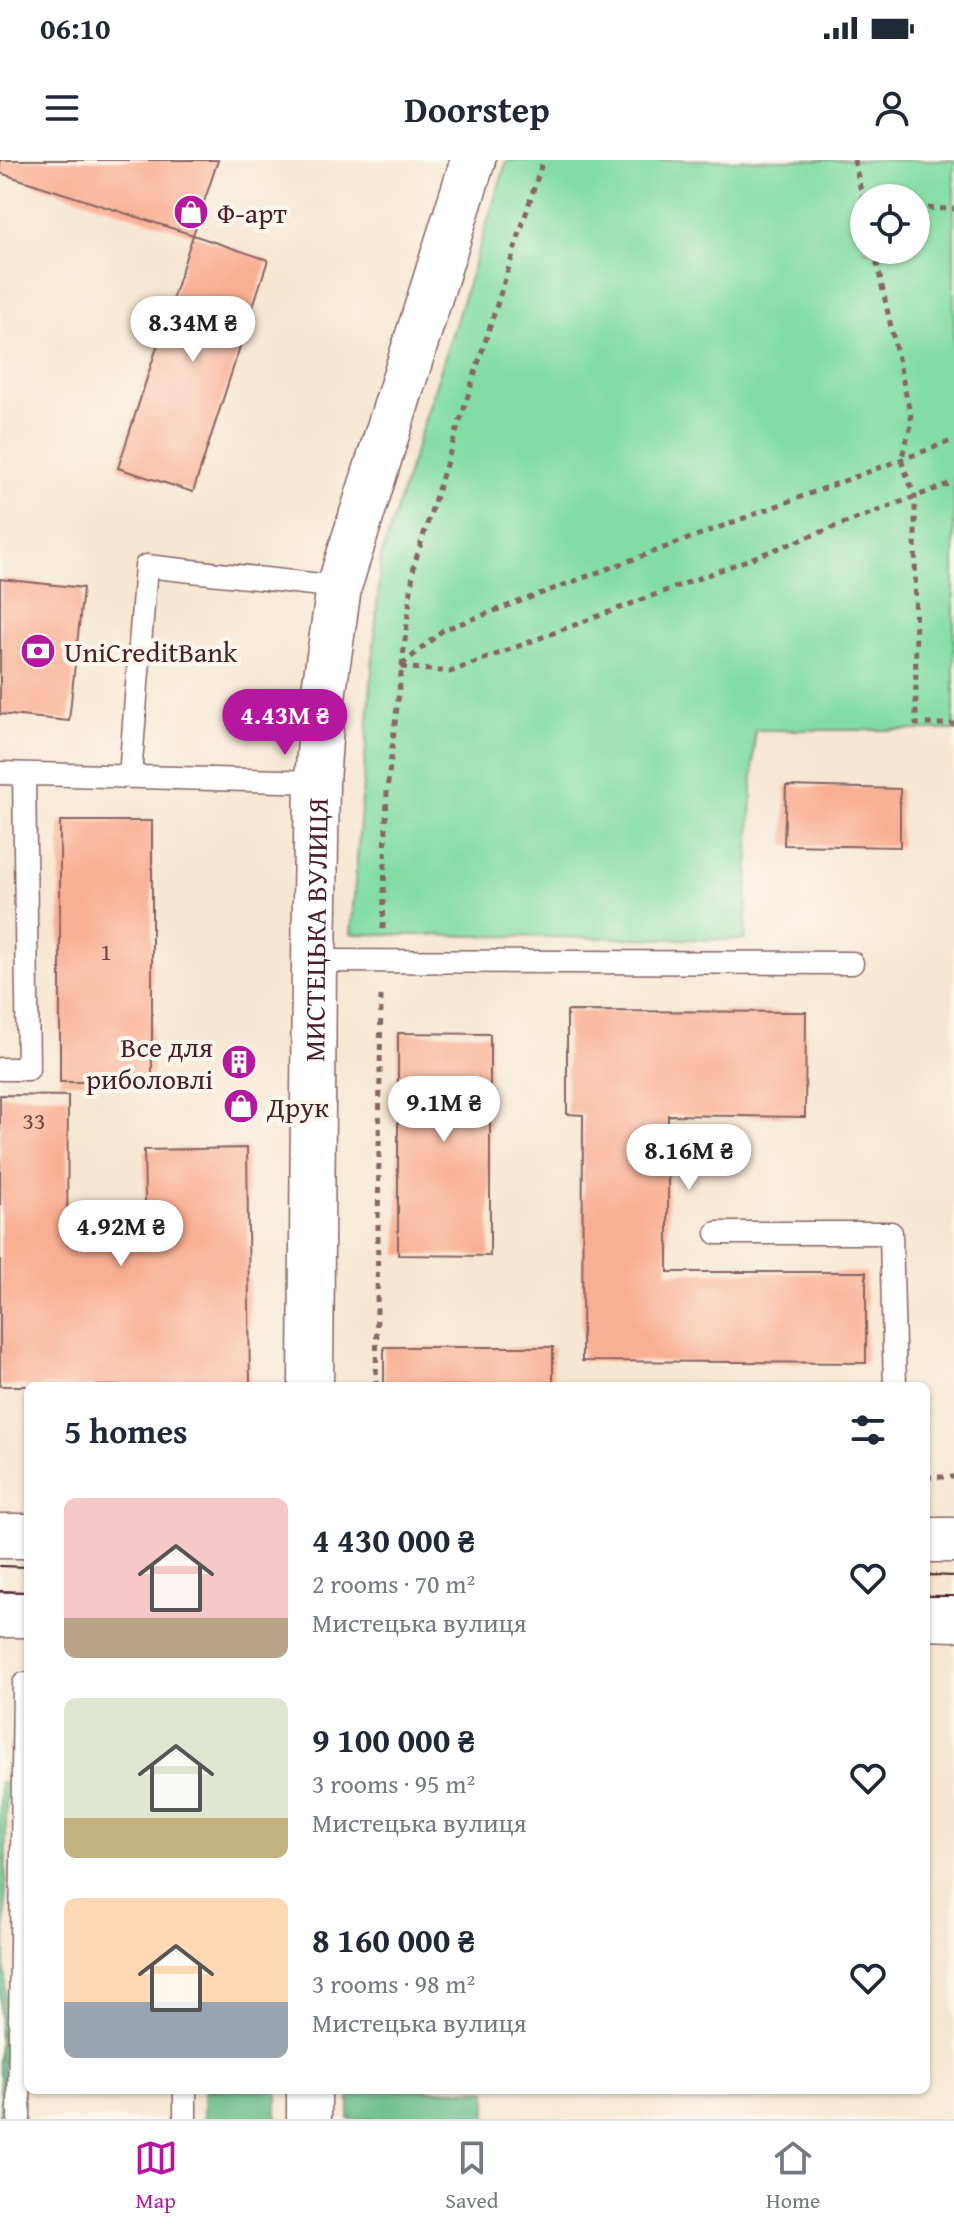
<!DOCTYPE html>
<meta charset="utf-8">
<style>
body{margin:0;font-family:"Gentium Book Plus",serif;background:#f6f6f7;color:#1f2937;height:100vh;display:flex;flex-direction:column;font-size:30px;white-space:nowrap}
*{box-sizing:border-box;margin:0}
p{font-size:26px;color:#747a83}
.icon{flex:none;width:44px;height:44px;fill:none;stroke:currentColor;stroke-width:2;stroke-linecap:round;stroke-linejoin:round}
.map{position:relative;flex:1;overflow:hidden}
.side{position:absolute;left:24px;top:1222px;width:906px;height:712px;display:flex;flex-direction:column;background:#fff;border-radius:12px;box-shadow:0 2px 6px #0004}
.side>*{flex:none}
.fabs{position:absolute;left:850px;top:24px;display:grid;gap:16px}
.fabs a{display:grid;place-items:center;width:80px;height:80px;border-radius:50%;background:#fff;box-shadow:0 2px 6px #0004;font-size:40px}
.price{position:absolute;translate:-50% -68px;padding:0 18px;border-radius:28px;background:#fff;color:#222;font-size:26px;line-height:52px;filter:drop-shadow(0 2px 4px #0008)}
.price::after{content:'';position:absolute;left:50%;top:48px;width:24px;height:18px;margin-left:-12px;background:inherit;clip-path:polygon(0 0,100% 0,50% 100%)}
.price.current{background:#b5179e;color:#fff}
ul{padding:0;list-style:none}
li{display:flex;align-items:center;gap:24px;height:200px;padding:0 40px}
li span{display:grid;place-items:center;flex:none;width:224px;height:160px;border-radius:12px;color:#555}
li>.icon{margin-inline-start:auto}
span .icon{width:96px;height:96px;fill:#fffc;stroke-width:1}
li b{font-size:34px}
h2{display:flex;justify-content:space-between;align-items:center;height:96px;padding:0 40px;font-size:34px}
.status{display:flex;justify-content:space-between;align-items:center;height:56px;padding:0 40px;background:#fff;direction:ltr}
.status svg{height:22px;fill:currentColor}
header{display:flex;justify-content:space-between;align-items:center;height:104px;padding:0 40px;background:#fff;font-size:36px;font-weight:700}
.dock{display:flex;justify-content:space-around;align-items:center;height:112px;border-top:2px solid #e0e1e3;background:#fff;font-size:22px;color:#747a83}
.dock a{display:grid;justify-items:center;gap:4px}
.dock .current{color:#b5179e}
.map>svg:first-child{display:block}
.green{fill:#82dda3;stroke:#667e67;stroke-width:2;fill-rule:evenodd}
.forest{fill:#69bc89;stroke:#5a6e5a;stroke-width:2}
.building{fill:#f9af93}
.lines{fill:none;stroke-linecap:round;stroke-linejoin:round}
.service-casing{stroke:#876565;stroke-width:25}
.tertiary-casing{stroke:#876565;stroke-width:47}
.secondary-casing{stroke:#876565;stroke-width:47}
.path{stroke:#876565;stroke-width:5;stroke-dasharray:6 6;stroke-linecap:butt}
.service{stroke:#fff;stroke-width:22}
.tertiary{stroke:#fff;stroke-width:44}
.secondary{stroke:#fff;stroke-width:44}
.tram{stroke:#4a1f2b;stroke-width:2}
.labels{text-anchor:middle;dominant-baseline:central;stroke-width:8;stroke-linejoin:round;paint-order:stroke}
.number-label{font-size:24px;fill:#764345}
.poi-label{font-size:28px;fill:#4a1f2b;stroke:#fbf7ec;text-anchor:start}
.street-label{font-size:28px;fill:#4a1f2b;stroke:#fbf7ec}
</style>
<div class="status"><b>06:10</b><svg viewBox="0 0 49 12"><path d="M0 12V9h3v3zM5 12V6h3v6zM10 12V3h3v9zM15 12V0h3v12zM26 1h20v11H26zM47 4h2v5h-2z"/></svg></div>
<header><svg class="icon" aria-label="menu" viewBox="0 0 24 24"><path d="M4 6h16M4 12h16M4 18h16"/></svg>Doorstep<svg class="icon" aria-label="person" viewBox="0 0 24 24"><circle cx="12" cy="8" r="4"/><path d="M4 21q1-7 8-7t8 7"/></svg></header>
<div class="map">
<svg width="954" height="1959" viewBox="0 0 954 1959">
<rect width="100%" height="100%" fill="#fbf7ec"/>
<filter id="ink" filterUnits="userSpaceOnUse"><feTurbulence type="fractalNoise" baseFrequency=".0125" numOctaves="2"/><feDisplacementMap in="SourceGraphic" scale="16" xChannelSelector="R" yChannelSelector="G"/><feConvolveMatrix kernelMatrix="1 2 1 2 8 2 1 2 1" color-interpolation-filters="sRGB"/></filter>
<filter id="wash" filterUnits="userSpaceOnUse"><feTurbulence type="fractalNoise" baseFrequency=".006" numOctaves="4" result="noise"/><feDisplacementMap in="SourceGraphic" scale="32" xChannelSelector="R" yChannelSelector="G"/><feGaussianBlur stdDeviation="1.8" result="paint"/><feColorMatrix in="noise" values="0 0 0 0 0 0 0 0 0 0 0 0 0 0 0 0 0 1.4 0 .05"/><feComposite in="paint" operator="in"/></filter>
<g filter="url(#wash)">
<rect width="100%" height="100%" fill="#f7e6d1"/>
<!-- green -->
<path class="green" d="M507,0H954V570H755L745,780L351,774L381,398ZM864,38H916V90H864Z
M0,1622H6L4,1959H0Z"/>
<!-- forest -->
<path class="forest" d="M204,1930H277V1959H204Z
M349,1930H487V1959H349Z"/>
<g id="blocks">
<!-- building -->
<path class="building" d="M0,0H218L193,75L0,13Z
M193,75L268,100L193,332L118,308Z
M0,419L83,428L69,561L0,554Z
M786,626L900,629V687L784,685Z
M60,661H152V922H60Z
M567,851L806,852L805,957L668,955V1112H866V1203L582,1201L583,955L567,954Z
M398,873L490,874V1096L398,1095Z
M0,935L68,936L67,1084H146L144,990L247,988L250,1226H0Z
M384,1187H553V1226H384Z"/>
</g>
</g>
<g filter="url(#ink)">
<use href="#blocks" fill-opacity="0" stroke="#876565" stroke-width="2"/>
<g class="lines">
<defs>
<path id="service" d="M0,613L317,622
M130,617L146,406L339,427
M314,801L852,803
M0,909H28L24,614
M717,1073H891L895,1226
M19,1959L24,1524
M185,1959V1930"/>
<g id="tertiary">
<path id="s1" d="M311,1226L314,801L317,622L323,537L339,427L473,0"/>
<path d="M309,1959V1930"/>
</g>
<path id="secondary" d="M0,1376H28
M926,1380H954
M0,1455H28
M926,1458L954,1459"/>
</defs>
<!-- service casing -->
<use href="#service" class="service-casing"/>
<!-- tertiary casing -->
<use href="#tertiary" class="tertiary-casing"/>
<!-- secondary casing -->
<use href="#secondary" class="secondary-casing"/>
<!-- path -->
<path class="path" d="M854,0L864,44
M916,48L954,49
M874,90L912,262L901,300L915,337L916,564H954
M402,505L443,470L954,280
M401,507L450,512L954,322
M383,769L387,631L414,405L543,0
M376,1226L381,835
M926,1317H954"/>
<!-- service -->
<use href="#service" class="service"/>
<!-- tertiary -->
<use href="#tertiary" class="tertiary"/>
<!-- secondary -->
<use href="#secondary" class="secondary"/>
<!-- tram -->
<path class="tram" d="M0,1406L28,1407
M926,1415L954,1416
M0,1431L28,1432
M926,1436H954"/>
</g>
</g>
<!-- icons -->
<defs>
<symbol id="shop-disc" viewBox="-11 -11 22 22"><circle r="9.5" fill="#b5179e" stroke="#fbf7ec"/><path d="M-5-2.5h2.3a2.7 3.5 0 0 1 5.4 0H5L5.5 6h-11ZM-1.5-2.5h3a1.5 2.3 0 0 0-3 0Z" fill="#fff"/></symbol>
<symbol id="bank-disc" viewBox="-11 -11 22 22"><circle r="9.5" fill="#b5179e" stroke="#fbf7ec"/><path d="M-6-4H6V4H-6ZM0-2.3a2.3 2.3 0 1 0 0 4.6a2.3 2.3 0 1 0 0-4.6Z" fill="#fff"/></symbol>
<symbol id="building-disc" viewBox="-11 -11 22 22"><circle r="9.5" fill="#b5179e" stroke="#fbf7ec"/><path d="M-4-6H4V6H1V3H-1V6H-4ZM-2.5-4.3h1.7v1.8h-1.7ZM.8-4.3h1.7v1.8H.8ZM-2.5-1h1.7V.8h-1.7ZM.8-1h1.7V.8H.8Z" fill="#fff"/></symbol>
</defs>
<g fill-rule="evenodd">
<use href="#shop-disc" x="171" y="32" width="40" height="40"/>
<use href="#bank-disc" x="18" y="471" width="40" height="40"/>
<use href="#building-disc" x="219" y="882" width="40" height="40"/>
<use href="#shop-disc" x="221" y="926" width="40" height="40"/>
</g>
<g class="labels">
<!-- number labels -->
<g class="number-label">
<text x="106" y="791">1</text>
<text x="34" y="960">33</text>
</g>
<!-- poi labels -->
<g class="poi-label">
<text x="217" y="52">Ф-арт</text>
<text x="64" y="491">UniCreditBank</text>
<text x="213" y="886" text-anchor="end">Все для<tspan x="213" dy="32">риболовлі</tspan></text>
<text x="267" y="946">Друк</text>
</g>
<!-- street labels -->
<g class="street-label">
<text stroke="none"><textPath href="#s1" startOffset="456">МИСТЕЦЬКА ВУЛИЦЯ</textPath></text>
</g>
</g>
</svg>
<div class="fabs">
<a><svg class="icon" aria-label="locate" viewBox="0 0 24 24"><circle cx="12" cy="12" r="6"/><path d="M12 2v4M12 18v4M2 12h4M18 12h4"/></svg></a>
</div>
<b class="price" style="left:193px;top:204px">8.34M ₴</b>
<b class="price current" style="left:285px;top:597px">4.43M ₴</b>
<b class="price" style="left:444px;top:984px">9.1M ₴</b>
<b class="price" style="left:689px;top:1032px">8.16M ₴</b>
<b class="price" style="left:121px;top:1108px">4.92M ₴</b>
<section class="side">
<h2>5 homes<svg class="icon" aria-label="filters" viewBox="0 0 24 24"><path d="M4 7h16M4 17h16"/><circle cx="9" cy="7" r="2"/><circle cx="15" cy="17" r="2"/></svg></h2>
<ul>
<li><span style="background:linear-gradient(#f6c9c9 75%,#b9a48a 0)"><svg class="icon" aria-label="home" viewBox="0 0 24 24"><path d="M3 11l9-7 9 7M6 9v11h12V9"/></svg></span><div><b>4 430 000 ₴</b><p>2 rooms · 70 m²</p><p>Мистецька вулиця</p></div><svg class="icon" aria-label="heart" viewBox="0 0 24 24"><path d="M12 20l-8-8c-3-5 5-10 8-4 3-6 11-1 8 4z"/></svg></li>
<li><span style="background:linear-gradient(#dfe7d0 75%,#c2b280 0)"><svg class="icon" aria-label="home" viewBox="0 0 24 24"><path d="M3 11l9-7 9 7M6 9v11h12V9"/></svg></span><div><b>9 100 000 ₴</b><p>3 rooms · 95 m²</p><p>Мистецька вулиця</p></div><svg class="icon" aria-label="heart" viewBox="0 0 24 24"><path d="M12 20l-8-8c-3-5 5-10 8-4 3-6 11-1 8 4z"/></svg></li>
<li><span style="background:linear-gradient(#ffd9b3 65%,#9aa5b1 0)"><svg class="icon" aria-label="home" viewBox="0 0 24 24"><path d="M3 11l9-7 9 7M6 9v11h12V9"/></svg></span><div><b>8 160 000 ₴</b><p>3 rooms · 98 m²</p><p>Мистецька вулиця</p></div><svg class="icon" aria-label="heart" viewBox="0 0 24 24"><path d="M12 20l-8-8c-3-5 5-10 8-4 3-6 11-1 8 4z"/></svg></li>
</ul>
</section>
</div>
<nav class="dock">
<a class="current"><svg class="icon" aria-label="map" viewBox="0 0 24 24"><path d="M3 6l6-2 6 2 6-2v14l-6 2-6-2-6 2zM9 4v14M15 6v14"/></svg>Map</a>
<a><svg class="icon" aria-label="saved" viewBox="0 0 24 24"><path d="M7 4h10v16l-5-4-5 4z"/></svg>Saved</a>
<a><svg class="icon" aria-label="home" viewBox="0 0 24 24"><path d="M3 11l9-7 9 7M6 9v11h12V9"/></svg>Home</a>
</nav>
